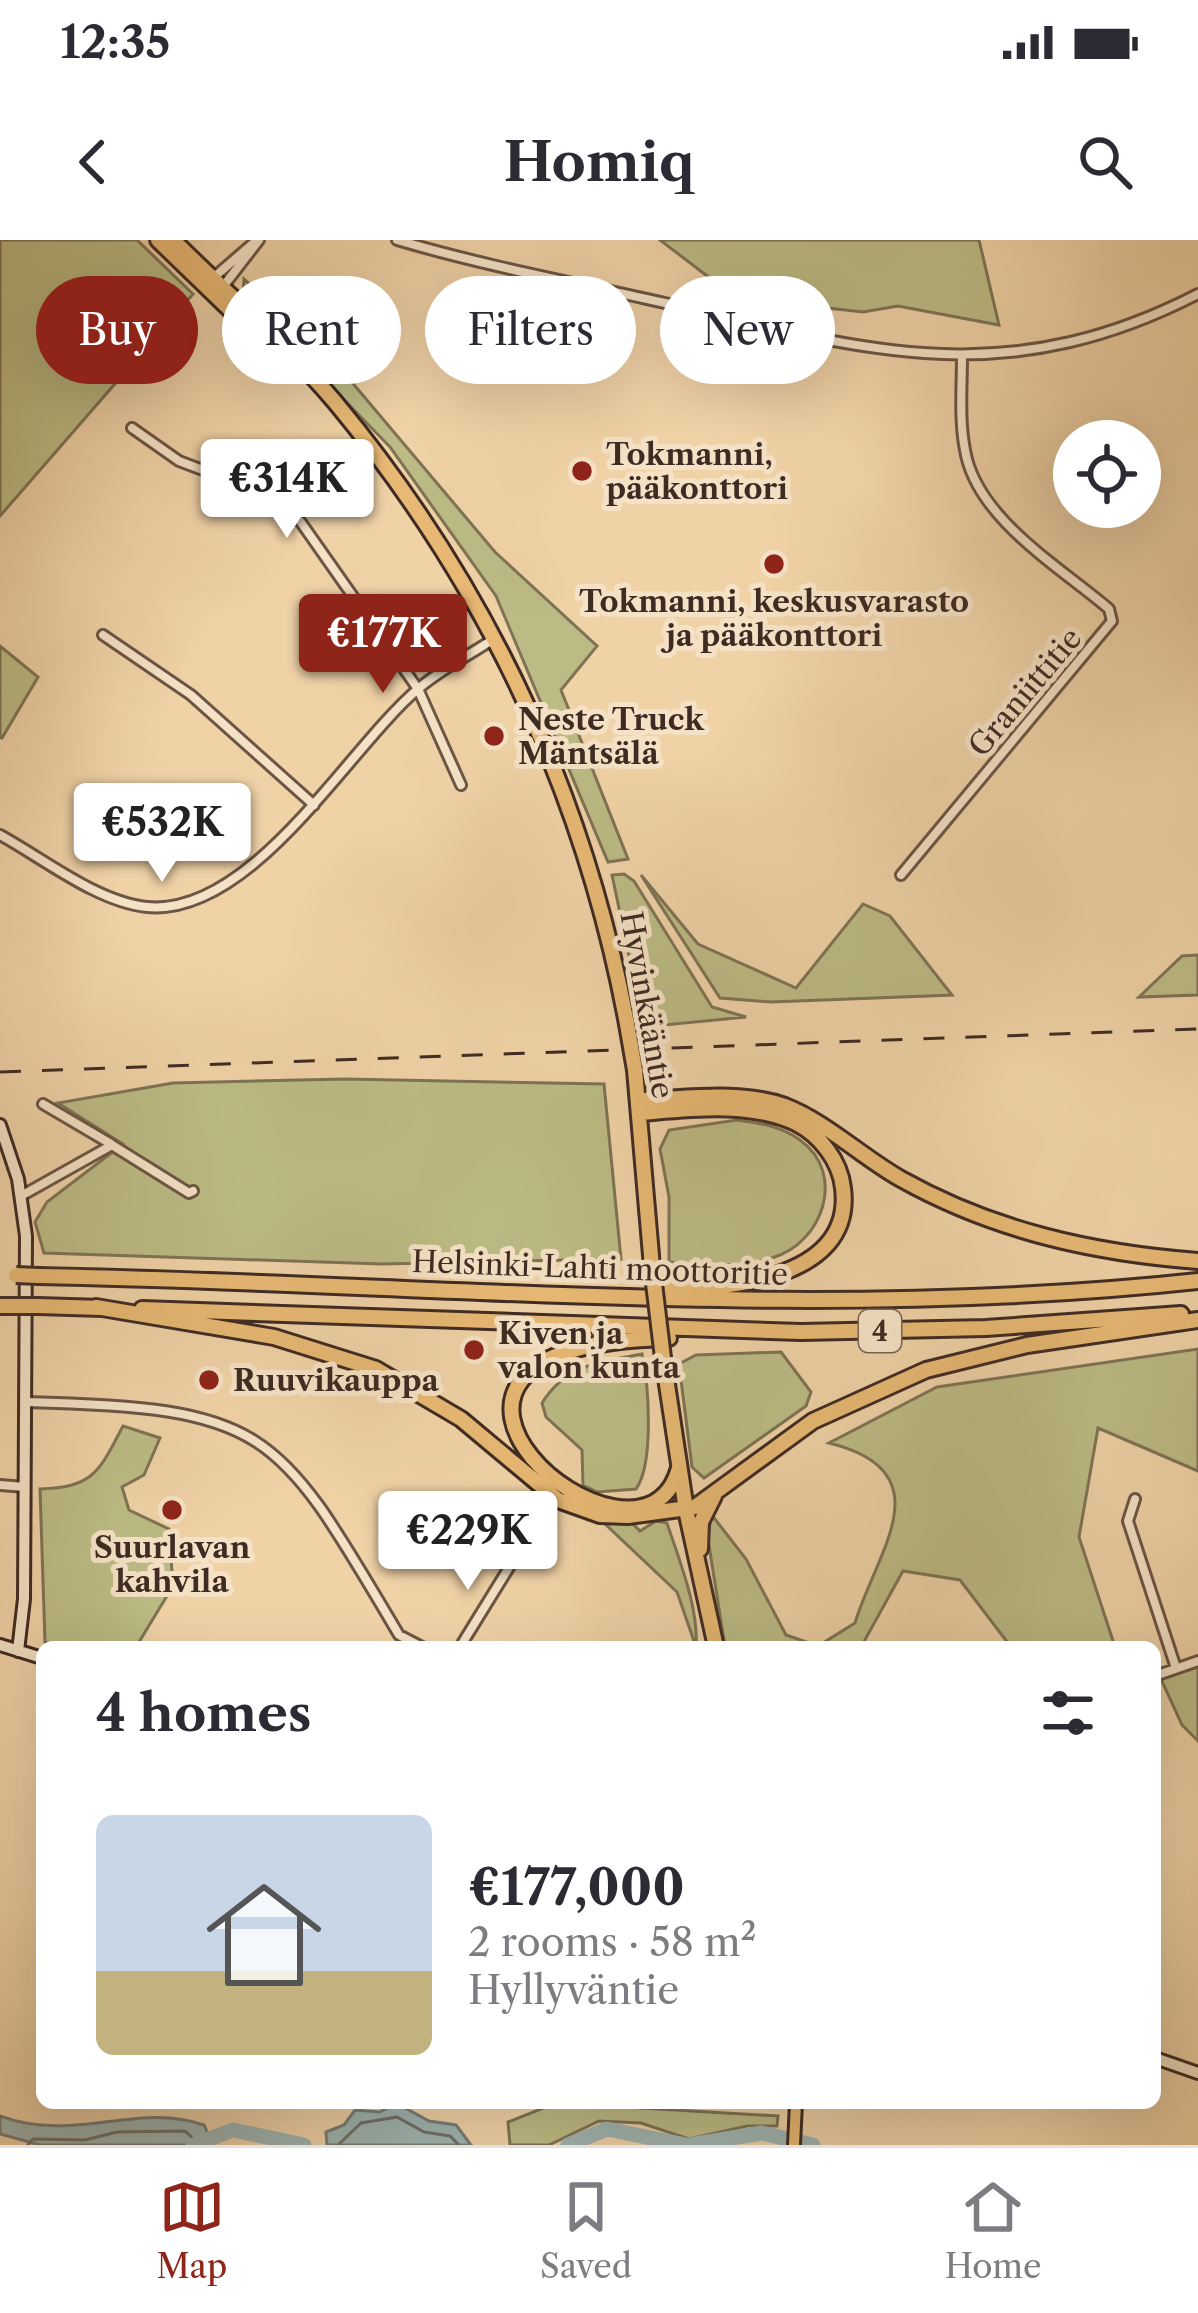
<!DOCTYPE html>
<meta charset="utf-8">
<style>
body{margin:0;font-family:"Libre Caslon Text",serif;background:#f2f2f3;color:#2b2b33;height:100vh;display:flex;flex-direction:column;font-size:45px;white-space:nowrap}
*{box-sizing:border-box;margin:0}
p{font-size:39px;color:#7c7c81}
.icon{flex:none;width:66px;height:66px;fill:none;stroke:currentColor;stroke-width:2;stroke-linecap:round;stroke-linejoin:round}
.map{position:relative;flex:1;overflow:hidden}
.drawer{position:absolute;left:36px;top:1401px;width:1125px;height:468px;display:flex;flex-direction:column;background:#fff;border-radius:18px;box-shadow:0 12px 48px #0002}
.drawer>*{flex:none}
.guide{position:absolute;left:36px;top:36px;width:1128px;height:108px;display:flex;gap:24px}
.controls{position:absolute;left:1053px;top:180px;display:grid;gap:24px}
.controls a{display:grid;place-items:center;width:108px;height:108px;border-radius:50%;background:#fff;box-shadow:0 12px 48px #0002;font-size:60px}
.price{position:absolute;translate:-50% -102px;padding:0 27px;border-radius:12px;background:#fff;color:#222;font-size:39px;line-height:78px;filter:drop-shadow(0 3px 6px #0008)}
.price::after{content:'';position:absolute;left:50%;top:72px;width:36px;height:27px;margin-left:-18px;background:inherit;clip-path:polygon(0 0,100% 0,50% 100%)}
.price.selected{background:#8f2418;color:#fff}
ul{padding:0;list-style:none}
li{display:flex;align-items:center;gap:36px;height:300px;padding:0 60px}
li+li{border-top:3px solid #e1e1e2}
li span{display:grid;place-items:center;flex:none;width:336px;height:240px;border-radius:18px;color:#555}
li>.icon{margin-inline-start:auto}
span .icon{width:144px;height:144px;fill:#fffc;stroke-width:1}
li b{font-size:51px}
h2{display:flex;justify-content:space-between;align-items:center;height:144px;padding:0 60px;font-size:51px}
.pill{padding:0 42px;border-radius:54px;background:#fff;box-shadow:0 12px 48px #0002;font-size:42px;line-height:108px}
.pill.selected{background:#8f2418;color:#fff}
.status{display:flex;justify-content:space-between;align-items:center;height:84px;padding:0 60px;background:#fff;direction:ltr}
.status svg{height:33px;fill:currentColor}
header{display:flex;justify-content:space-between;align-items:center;height:156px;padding:0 60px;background:#fff;font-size:54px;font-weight:700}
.tab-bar{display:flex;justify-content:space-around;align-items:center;height:168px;border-top:3px solid #e1e1e2;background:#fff;font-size:33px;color:#7c7c81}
.tab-bar a{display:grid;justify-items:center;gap:6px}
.tab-bar .selected{color:#8f2418}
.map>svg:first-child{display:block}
.green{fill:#bcbb85;stroke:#7e7354;stroke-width:3}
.water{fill:#9eb5b2;stroke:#787e79;stroke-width:3}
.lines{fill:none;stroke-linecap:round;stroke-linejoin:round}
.shore{stroke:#6e706a;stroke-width:3}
.river{stroke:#9eb5b2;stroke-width:15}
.street-casing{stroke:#6b5544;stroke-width:14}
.secondary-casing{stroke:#3f2b23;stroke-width:16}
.primary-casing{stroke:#3f2b23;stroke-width:16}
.highway-casing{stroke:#3f2b23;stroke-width:20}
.street{stroke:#f5e2c6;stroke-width:8}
.secondary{stroke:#f5e2c6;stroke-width:10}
.primary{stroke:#e8b974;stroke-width:10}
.highway{stroke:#e8b974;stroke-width:14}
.rail{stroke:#3f2b23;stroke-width:3;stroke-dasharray:21 21;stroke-linecap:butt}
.highway-bridge-casing{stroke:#3f2b23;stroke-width:20;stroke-linecap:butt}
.highway-bridge{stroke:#e8b974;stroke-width:14}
.poi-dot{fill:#8f2418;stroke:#f5e2c6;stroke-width:4.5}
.labels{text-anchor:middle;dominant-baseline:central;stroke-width:10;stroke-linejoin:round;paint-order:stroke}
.shield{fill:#f5e2c6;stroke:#766254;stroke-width:3}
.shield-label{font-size:27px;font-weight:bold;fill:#3f2b23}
.poi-label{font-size:30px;font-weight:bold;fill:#3f2b23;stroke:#f5e2c6;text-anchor:start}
.street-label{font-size:30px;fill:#3f2b23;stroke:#f5e2c6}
</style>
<div class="status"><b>12:35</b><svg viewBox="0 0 49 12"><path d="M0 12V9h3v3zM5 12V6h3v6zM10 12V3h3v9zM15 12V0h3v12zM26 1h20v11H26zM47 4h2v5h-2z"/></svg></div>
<header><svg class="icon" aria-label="back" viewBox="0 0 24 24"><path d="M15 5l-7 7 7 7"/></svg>Homiq<svg class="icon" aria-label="search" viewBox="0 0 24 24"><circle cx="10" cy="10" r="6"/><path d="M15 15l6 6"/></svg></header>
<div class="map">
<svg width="1198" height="1905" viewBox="0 0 1198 1905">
<rect width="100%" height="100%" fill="#f0d2a7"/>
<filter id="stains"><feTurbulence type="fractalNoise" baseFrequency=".00167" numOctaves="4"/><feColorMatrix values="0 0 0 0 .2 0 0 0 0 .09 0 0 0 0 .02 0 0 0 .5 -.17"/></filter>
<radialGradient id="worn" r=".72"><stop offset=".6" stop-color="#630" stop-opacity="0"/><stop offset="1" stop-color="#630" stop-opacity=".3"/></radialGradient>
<!-- green -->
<path class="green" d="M0,0H137L193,54L0,276Z
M660,0H979L999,85L898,66L863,72L736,58Z
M244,39L345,134L495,312L597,406L561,450L628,619L608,622L496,356L390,207L243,56Z
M0,406L38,437L2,498L0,497Z
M624,634L634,641L712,767L746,777L644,787L612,635Z
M641,635L698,704L796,748L863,664L890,676L952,755L771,762L720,758Z
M1198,715V755L1139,757L1182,716Z
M345,839L604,844L621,1019L382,1024L44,1013L35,982L47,962L123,904L58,863L173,843Z
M737,880C759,883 781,886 800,900C847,934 823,1003 772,1018C739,1028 703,1025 669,1022V957L660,909L669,890Z
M1198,1109V1231L1098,1188L1079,1297L1115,1407H1011L960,1340L903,1331L861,1407H725L708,1299L711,1274L746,1319L786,1395L818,1406L855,1383C876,1312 946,1232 829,1203L937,1147Z
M781,1112L811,1152L806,1166L704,1238L692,1227L679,1124L696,1115Z
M642,1114C649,1146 654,1224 636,1249L597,1252L583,1245L582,1210L546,1177L542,1163C566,1124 600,1122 642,1114Z
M123,1186L160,1198L144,1235L122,1247L129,1270L169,1289L173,1346L136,1407H57L45,1402L40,1249C95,1247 99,1231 123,1186Z
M656,1281L667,1283C679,1320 699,1368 696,1407L677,1352L604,1283L631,1282L640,1291Z
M1198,1425V1501L1182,1485L1161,1439Z
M556,1863L778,1876L777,1886H747L689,1899L641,1883L599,1881L549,1905H510L508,1882Z"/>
<!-- water -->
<path class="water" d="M396,1863L429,1881L456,1885L471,1905H327L326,1892L344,1885L355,1870L380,1872Z
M0,1876C74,1904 138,1861 204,1885L213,1905H40L0,1894Z"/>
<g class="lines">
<!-- shore -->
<path class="shore" d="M28,1905L33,1899L85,1900L117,1892L185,1891L200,1905
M338,1905L361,1883L397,1877L424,1892L450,1896L459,1905"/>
<!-- river -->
<path class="river" d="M193,1905L233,1890L304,1905
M568,1905L607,1889L686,1905
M690,1905L762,1893L813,1905"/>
<defs>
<path id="street" d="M397,0C485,26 576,43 665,63C865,110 1003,154 1198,54
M213,38L256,1
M222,48L259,0
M132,188L179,221L261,252L300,281L418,449L461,545
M103,395L191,455L314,565
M0,595C44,619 97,662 147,667C252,677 349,507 418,449C441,429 470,415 495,398
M901,635L1112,381L1109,369C1060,327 976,278 965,210C959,179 962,147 962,116
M43,864L111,904
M21,956L112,905L189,953L193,951
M26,1162C271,1168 277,1189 399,1395L422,1407
M0,1245L25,1247
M1135,1259L1128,1281L1176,1428
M460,1407L513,1321
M1155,1436L1198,1421"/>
<path id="secondary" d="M0,885L18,939L26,996L24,1359L18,1411
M0,1405L42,1418
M1155,1818L1198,1833"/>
<path id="primary" d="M794,1905L796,1863"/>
<path id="highway" d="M158,0L282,120
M173,0C227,54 286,104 335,162C486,344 584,552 627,784
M635,830L652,1027
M639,860C685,859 740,850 785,866C826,882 862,917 901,939C994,991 1093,1013 1198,1021
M640,873C690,869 749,861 796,883C820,895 840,921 843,948C855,1042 721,1049 658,1050
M39,1036C425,1043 812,1083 1198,1041
M0,1066H20
M38,1066L102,1068
M96,1067L274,1097L376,1129L461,1179L558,1260L600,1275L628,1276L695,1267L813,1181L926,1130L1027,1105L1198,1080
M142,1069L801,1092L986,1088L1181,1074
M669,1098C328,1104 641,1367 679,1228
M663,1118L686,1270L716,1407
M700,1309L701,1282L714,1256"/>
</defs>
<!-- street casing -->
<use href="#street" class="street-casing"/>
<!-- secondary casing -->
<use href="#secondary" class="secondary-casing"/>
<!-- primary casing -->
<use href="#primary" class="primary-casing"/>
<!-- highway casing -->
<use href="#highway" class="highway-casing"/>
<!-- street -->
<use href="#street" class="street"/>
<!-- secondary -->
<use href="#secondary" class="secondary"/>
<!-- primary -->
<use href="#primary" class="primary"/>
<!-- highway -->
<use href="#highway" class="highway"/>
<!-- rail -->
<path class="rail" d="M0,832L1198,789"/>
<defs>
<path id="highway-bridge" d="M627,784L635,830
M652,1027L663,1118
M16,1035L39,1036
M20,1066H38"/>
</defs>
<!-- highway-bridge casing -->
<use href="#highway-bridge" class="highway-bridge-casing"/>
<!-- highway-bridge -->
<use href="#highway-bridge" class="highway-bridge"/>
</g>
<!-- markers -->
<g class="poi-dot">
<circle cx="582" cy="231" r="12"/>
<circle cx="774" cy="324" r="12"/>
<circle cx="494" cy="496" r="12"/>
<circle cx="474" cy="1110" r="12"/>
<circle cx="209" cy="1140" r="12"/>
<circle cx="172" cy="1270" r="12"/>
</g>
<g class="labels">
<!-- shield labels -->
<rect class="shield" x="859" y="1070" width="42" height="42" rx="9"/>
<g class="shield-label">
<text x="880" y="1091">4</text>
</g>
<!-- poi labels -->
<g class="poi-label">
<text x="606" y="214">Tokmanni,<tspan x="606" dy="34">pääkonttori</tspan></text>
<text x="774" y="361" text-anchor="middle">Tokmanni, keskusvarasto<tspan x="774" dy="34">ja pääkonttori</tspan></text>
<text x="518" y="479">Neste Truck<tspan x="518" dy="34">Mäntsälä</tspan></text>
<text x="498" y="1093">Kiven ja<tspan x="498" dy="34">valon kunta</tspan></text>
<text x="233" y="1140">Ruuvikauppa</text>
<text x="172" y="1307" text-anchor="middle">Suurlavan<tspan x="172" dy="34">kahvila</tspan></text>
</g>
<!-- street labels -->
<g class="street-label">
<text transform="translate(1025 452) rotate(-50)">Graniittitie</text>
<text transform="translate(647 765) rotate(80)">Hyvinkääntie</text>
<text transform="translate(600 1028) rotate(2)">Helsinki-Lahti moottoritie</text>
</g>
</g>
<rect width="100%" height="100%" filter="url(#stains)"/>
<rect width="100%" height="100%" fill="url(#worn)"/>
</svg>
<div class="controls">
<a><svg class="icon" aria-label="locate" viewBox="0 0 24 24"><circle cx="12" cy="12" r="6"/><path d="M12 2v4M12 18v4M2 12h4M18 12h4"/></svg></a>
</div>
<b class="price" style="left:287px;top:301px">€314K</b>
<b class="price selected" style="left:383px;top:456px">€177K</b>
<b class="price" style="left:162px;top:645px">€532K</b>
<b class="price" style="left:468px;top:1353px">€229K</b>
<div class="guide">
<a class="pill selected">Buy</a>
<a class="pill">Rent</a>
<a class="pill">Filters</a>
<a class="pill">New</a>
</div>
<section class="drawer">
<h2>4 homes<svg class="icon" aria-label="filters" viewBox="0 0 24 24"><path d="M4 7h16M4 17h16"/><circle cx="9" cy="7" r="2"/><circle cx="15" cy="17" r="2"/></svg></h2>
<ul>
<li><span style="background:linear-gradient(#c9d6e8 65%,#c2b280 0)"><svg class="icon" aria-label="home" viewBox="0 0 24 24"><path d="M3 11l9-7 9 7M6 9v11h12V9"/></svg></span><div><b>€177,000</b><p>2 rooms · 58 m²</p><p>Hyllyväntie</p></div></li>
</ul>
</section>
</div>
<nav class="tab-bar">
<a class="selected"><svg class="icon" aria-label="map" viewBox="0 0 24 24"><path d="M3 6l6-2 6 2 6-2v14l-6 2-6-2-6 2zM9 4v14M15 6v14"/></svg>Map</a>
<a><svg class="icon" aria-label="saved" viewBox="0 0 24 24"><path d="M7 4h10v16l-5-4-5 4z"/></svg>Saved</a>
<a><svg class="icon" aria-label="home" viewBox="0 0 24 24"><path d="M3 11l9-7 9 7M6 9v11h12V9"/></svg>Home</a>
</nav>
